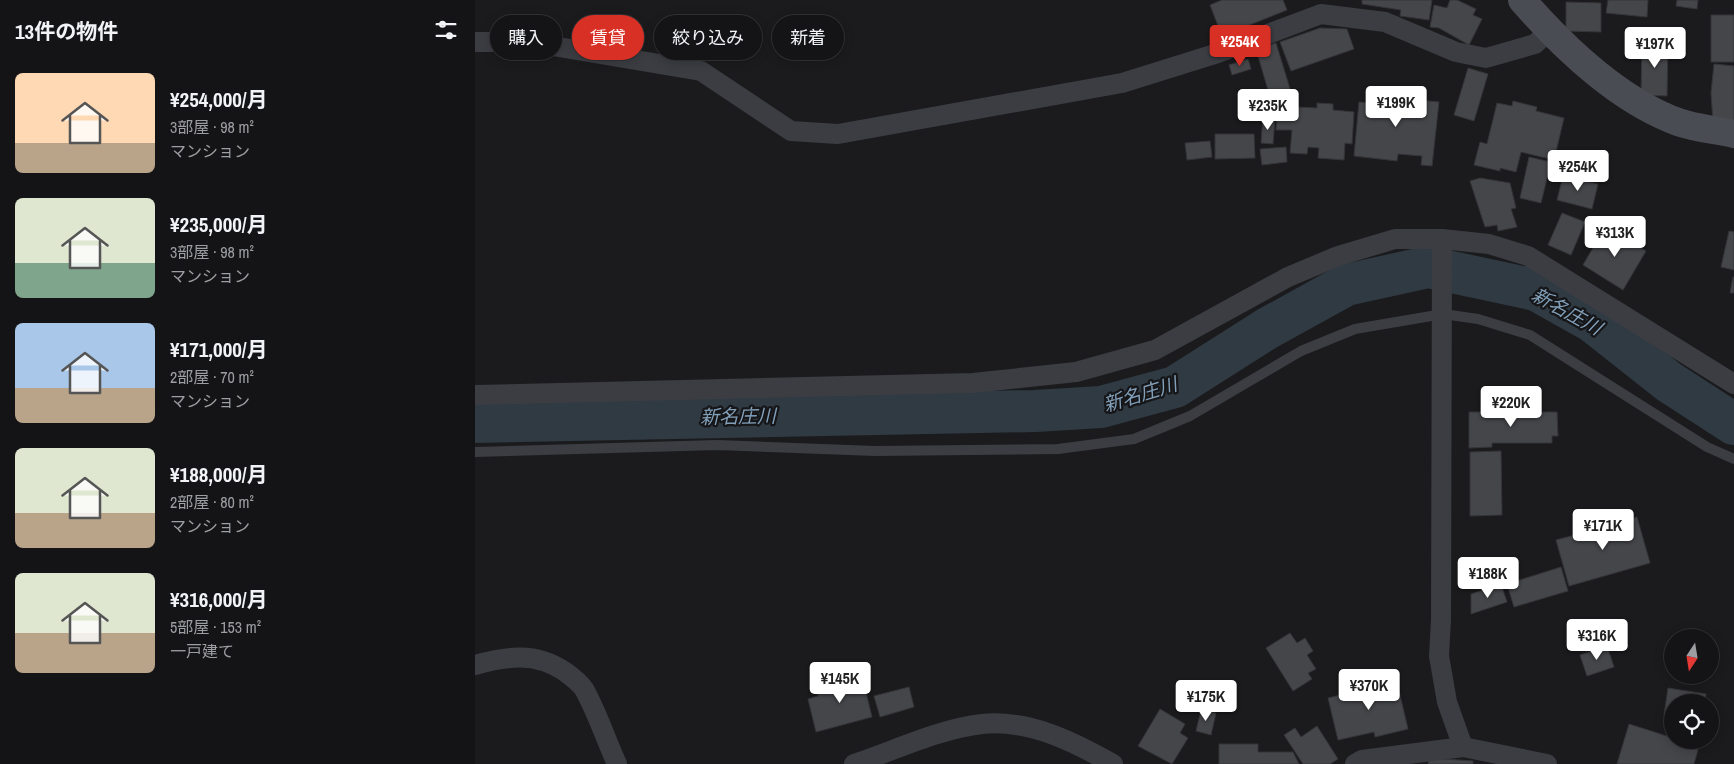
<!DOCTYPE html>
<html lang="ja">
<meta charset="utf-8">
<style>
body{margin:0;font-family:"Archivo Narrow","Noto Sans JP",sans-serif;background:#212123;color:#f1f3f6;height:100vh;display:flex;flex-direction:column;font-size:19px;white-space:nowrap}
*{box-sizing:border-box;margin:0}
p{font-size:16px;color:#9d9ea1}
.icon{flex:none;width:28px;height:28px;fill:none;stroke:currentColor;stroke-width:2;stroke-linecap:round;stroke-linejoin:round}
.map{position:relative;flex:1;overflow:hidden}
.details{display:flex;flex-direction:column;background:#141416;width:475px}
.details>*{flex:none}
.banner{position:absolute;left:15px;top:15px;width:475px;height:45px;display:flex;gap:10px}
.needle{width:32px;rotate:192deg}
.tools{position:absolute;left:1189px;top:629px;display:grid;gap:10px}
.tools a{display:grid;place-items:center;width:55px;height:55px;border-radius:50%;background:#141416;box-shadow:0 2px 12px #0003,0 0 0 1px #333335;font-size:25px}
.price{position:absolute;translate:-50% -42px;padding:0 11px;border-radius:5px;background:#fff;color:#222;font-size:16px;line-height:32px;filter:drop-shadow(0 1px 2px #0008)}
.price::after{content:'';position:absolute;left:50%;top:30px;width:15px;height:11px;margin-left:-8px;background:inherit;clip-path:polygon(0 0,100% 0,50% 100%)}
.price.selected{background:#d93025;color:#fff}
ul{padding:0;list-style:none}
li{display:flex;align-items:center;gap:15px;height:125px;padding:0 15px}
li span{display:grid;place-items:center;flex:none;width:140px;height:100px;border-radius:8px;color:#555}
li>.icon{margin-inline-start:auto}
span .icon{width:60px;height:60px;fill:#fffc;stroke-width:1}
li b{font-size:21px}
h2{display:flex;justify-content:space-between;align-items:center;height:60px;padding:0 15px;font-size:21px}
.pill{padding:0 18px;border-radius:22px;background:#141416;box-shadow:0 2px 12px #0003,0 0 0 1px #333335;font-size:18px;line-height:45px}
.pill.selected{background:#d93025;color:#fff}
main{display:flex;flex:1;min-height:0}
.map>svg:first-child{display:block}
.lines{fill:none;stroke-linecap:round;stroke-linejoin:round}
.river{stroke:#2f3a43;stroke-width:42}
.building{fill:#45464a;stroke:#353539}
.lane{stroke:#3b3d43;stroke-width:10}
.street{stroke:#3b3d43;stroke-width:20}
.secondary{stroke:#494c53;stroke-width:28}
.labels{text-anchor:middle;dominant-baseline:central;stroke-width:4.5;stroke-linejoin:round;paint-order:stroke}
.water-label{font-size:19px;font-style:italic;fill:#82a0ba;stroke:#161618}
</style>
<main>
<section class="details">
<h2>13件の物件<svg class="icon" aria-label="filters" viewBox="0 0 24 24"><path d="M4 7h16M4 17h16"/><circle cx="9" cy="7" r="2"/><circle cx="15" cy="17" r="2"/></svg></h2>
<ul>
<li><span style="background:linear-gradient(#ffd9b3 70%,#b9a48a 0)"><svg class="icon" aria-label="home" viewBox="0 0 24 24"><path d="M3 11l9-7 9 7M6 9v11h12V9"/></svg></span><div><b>¥254,000/月</b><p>3部屋 · 98 m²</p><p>マンション</p></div></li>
<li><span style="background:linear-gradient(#dfe7d0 65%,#7fa58c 0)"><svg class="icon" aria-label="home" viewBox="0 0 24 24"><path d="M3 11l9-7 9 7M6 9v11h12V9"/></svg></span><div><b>¥235,000/月</b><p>3部屋 · 98 m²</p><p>マンション</p></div></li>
<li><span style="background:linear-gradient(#a9c7e8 65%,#b9a48a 0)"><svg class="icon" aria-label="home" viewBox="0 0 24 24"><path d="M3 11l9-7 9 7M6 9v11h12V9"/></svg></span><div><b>¥171,000/月</b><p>2部屋 · 70 m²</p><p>マンション</p></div></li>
<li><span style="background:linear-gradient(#dfe7d0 65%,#b9a48a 0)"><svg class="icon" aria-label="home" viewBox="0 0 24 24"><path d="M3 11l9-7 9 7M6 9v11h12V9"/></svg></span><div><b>¥188,000/月</b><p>2部屋 · 80 m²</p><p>マンション</p></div></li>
<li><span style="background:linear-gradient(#dfe7d0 60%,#b9a48a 0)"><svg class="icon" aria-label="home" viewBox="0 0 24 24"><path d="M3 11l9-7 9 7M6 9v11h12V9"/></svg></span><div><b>¥316,000/月</b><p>5部屋 · 153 m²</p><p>一戸建て</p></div></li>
</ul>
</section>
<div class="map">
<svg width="1259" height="764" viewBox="0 0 1259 764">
<rect width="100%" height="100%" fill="#1b1b1d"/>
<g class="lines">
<!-- river -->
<path class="river" d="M0,422L560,411L626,407L700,387L793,328L871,285L953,267L1061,290L1118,322L1194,382L1259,424"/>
</g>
<!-- building -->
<path class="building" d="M747,0H808L812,10L747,36L735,5Z
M887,0H957L954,20L925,16L926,10L887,4Z
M975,0H982L1001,9L998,15L1007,19L994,45L964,28L955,27L959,5L972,8Z
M1133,0H1173L1172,17L1131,13Z
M1202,0H1223L1222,9L1201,6Z
M1091,2L1126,3V32L1091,31Z
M1236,15H1259V62H1236Z
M845,28L872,29L879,49L816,71L805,42Z
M1167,42H1193L1192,96L1166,95Z
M801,43L816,92L795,97L781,49Z
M773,59L776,69L757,75L754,65Z
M1239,64L1259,66V125L1238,122L1236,93Z
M993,68L1013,74L999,121L979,115Z
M900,90L916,91L915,97L964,102L957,166L946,165L947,156L923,154L922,161L879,156L884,102L898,103Z
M1038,101L1062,107L1061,111L1089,118L1079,160L1046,152L1041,172L1025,168V171L999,165L1005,142L1012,144L1022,103L1037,106Z
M842,103L858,104V110L879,112L877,144L870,143L869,160L843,158L844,148L833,147L832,154L815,153L817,130H801L803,106L842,108Z
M788,117L800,118L798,144L786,143Z
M740,134H779L780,158L740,159Z
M735,141L737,157L712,160L710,143Z
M811,147L812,162L787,165L785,149Z
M1054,157L1076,162L1066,203L1045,198Z
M1088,176L1123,184L1117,209L1082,200Z
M1005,178L1035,183L1041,208L1036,209L1042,227L1023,231L1022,225L1010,227L995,181Z
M1087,213L1110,222L1096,255L1073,245Z
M1130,227L1147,237L1150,233L1162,241L1160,245L1171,251L1148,290L1108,265Z
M1254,231L1259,232V270L1246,267Z
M1258,277H1259V293H1255Z
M994,412H1082L1083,436H1077V443H1017V447L994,448Z
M1026,451L1027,515L995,516V452Z
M1162,517L1175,563L1094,586L1081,540L1100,535L1099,529L1119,524L1120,529Z
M1086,567L1093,591L1039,607L1032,584Z
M1026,584L1032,602L996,614V594Z
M815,633L822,643L830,638L838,651L832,655L841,669L833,673L837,679L818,691L791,648Z
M1132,646L1139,667L1112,676L1105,655Z
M387,676L397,717L341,732L333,699L343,696L341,687Z
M906,678L908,685L922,682L933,729L900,737L899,732L863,740L853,698L882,691L881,685Z
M434,687L439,707L405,717L399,696Z
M1193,688L1231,694L1230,702H1198V717L1189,715Z
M685,709L710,724L705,733L713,738L697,764L663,746Z
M726,710L741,713L736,735L721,731Z
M1154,724L1198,738V740L1224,746L1219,764H1142Z
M842,726L863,759L855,764H828L809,735L820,728L826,737Z
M744,744H783V752H818L824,764H744Z
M954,758L998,761V764H953Z"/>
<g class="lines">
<!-- lane -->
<path class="lane" d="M0,452L242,445L400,451L583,449L659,439L715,416L826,351L880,329L968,314L1003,319L1055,335L1232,447L1259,459"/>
<!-- street -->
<path class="street" d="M0,42H54L226,71L316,131L363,134L647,83L743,53L846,14L910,22L981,52L1011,58L1060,44L1074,31
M967,239L966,620L964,656L972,702L988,747
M0,395L498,383L601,372L680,350L813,277L863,256L920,239H967L1014,244L1053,256L1259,384
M0,665C32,656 60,652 89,671C96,676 104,682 109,689C122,712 131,740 142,764
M379,764C421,750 464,729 507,724C554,719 599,742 638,764
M880,764L887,760L988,747L1072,764"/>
<!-- secondary -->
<path class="secondary" d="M1047,0C1088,47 1143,100 1203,122C1220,128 1241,130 1259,134"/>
</g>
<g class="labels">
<!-- water labels -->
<g class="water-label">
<text transform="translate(1092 311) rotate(29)">新名庄川</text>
<text transform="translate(665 394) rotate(-17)">新名庄川</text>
<text transform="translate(263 416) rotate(-1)">新名庄川</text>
</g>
</g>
</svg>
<div class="tools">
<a><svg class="needle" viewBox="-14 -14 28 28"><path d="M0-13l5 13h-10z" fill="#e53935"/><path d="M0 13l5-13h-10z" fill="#9d9ea1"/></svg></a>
<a><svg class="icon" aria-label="locate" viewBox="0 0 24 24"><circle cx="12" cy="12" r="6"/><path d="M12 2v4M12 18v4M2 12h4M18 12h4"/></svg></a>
</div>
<b class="price selected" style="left:765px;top:67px">¥254K</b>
<b class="price" style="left:1180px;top:69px">¥197K</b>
<b class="price" style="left:921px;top:128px">¥199K</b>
<b class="price" style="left:793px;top:131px">¥235K</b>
<b class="price" style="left:1103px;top:192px">¥254K</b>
<b class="price" style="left:1140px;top:258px">¥313K</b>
<b class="price" style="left:1036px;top:428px">¥220K</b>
<b class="price" style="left:1128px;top:551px">¥171K</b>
<b class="price" style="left:1013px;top:599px">¥188K</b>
<b class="price" style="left:1122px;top:661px">¥316K</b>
<b class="price" style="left:365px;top:704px">¥145K</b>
<b class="price" style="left:894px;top:711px">¥370K</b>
<b class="price" style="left:731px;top:722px">¥175K</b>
<div class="banner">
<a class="pill">購入</a>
<a class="pill selected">賃貸</a>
<a class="pill">絞り込み</a>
<a class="pill">新着</a>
</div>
</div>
</main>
